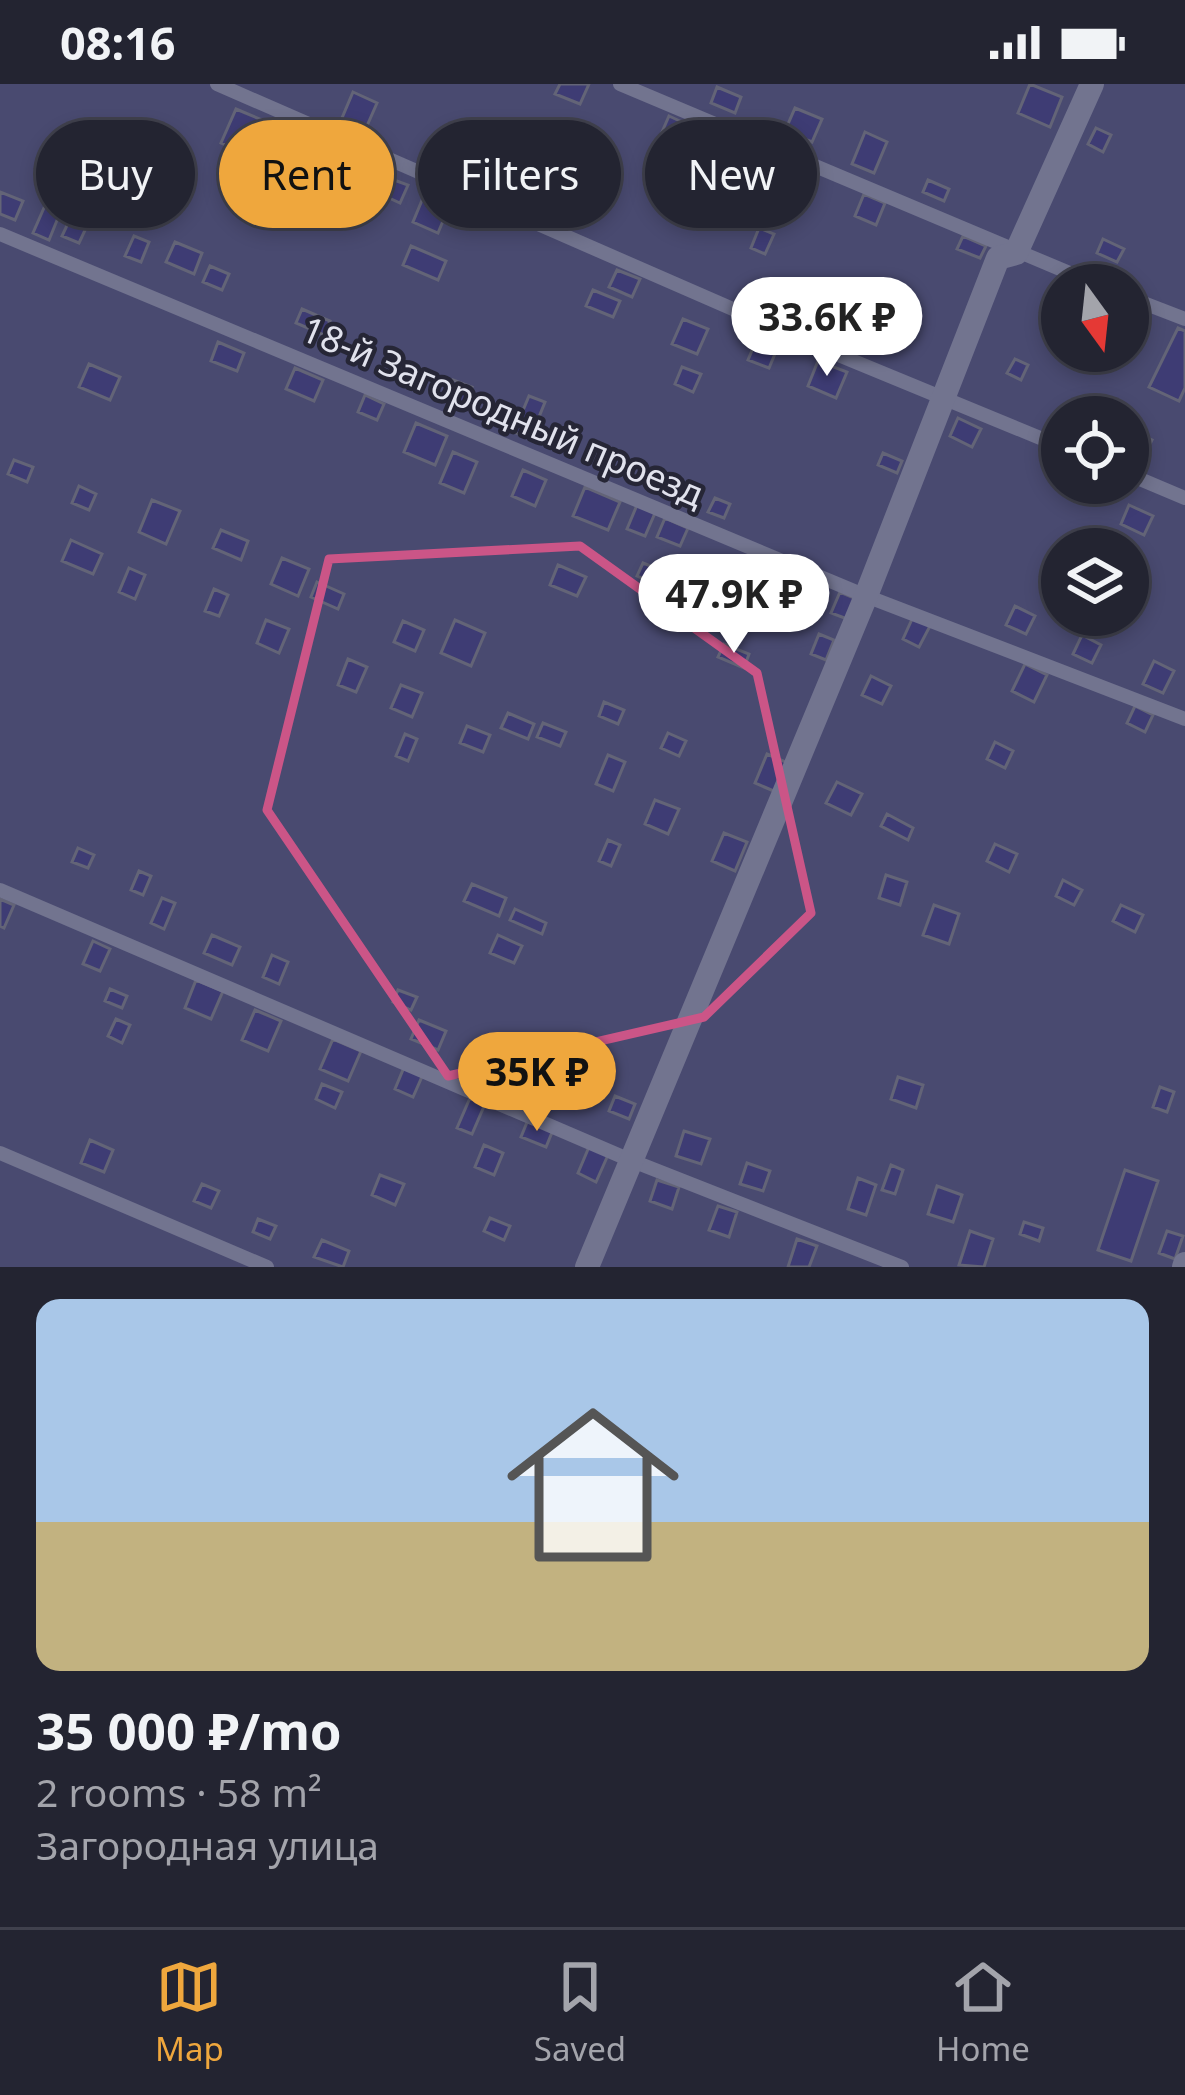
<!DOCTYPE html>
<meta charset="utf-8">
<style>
body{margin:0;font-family:"Noto Sans",sans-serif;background:#2b2c39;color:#f1f3f6;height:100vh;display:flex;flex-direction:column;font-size:45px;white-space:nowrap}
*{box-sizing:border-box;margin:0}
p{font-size:39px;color:#a3a4ab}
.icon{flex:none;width:66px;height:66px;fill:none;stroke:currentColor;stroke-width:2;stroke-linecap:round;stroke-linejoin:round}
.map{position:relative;height:1183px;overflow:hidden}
.panel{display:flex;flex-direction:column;background:#232431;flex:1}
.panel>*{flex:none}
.banner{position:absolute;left:36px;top:36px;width:1113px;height:108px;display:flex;gap:24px}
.needle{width:78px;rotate:165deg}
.fabs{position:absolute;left:1041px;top:180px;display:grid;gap:24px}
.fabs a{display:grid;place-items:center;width:108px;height:108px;border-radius:50%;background:#232431;box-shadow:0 6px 18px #0003,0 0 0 3px #40414d;font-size:60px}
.price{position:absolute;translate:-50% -102px;padding:0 27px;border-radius:42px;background:#fff;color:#222;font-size:39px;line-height:78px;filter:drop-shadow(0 3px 6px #0008)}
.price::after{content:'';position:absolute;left:50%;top:72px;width:36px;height:27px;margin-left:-18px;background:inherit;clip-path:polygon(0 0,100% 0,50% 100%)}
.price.active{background:#efa73d;color:#111}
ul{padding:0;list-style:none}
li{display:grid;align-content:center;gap:24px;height:636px;padding:0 36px}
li+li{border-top:3px solid #40414d}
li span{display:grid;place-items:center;height:372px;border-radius:24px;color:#555}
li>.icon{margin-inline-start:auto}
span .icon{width:216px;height:216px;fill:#fffc;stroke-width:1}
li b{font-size:51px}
.pill{padding:0 42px;border-radius:54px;background:#232431;box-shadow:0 6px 18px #0003,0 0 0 3px #40414d;font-size:42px;line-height:108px}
.pill.active{background:#efa73d;color:#111}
.status{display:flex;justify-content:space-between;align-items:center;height:84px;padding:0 60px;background:#232431;direction:ltr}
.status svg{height:33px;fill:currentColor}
.tabs{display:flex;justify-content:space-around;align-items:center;height:168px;border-top:3px solid #40414d;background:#232431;font-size:33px;color:#a3a4ab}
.tabs a{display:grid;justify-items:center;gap:6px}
.tabs .active{color:#efa73d}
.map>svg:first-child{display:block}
.green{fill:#494a70;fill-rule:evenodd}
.building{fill:#3e3c74;stroke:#636477;stroke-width:3}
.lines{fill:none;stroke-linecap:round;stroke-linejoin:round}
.service{stroke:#72748f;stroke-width:14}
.minor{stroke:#72748f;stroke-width:24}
.marked{fill:none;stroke:#cb5587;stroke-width:9;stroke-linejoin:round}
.labels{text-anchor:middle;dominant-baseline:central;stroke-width:9;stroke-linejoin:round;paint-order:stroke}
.street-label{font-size:36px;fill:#e1e2ed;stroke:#262636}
</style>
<div class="status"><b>08:16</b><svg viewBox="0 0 49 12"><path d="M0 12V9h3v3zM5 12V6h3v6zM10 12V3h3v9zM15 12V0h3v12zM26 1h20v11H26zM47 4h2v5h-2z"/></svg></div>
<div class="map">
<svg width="1185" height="1183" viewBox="0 0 1185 1183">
<rect width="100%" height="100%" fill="#2f3041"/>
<!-- green -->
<path class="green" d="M0,0H1185V1183H0ZM1062,201H1128V267H1062ZM1062,333H1128V399H1062ZM1062,465H1128V531H1062Z"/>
<!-- building -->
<path class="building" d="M560,0H589L580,20L555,10Z
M1030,0L1062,13L1050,43L1018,29Z
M717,3L741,13L735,29L711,19Z
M353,8L377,19L366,44L342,34Z
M795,24L822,35L812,58L785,47Z
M236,25L262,36L247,70L221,59Z
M669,32L684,39L678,55L662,48Z
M1096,44L1111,51L1103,68L1088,60Z
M865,48L887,58L874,89L852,80Z
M754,75L771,83L762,104L745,96Z
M793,81L816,91L813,101L789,91Z
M525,93L545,101L539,116L519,108Z
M394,96L408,101L400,119L387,113Z
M928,96L949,105L944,117L923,108Z
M0,108L23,117L15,136L0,130Z
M425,109L450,120L438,149L413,138Z
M864,110L885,119L876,141L855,132Z
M47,117L62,124L49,156L33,149Z
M70,135L87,142L79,159L62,152Z
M759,144L774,150L765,170L751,164Z
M134,152L149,158L141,178L125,172Z
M963,152L986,162L980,174L957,165Z
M1103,155L1124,165L1117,178L1097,169Z
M175,158L202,169L194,190L166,178Z
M411,162L446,177L438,196L403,181Z
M210,182L229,190L222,206L203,198Z
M617,186L640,195L632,213L609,203Z
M593,206L620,217L613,233L586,222Z
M302,225L330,237L324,251L296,239Z
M683,235L708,245L697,270L672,260Z
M1178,244L1185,247V304L1179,317L1149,303Z
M756,257L777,265L769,284L748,276Z
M218,258L244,269L237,287L211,277Z
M1015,275L1028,281L1021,296L1007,289Z
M818,277L847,288L836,314L808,302Z
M89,280L120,293L110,316L79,303Z
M682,283L701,290L693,308L675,300Z
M295,284L323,296L314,317L286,305Z
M453,296L472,303L464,321L446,313Z
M365,311L384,320L377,336L358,328Z
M529,312L545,318L530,355L514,348Z
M958,334L981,345L972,363L950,352Z
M416,339L447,352L435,381L404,368Z
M1133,347L1152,356L1141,378L1128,372Z
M453,368L477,378L464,409L440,399Z
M883,369L902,377L897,389L878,381Z
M14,376L33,383L27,398L8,390Z
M523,386L546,396L535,422L512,412Z
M79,402L96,410L89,426L72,419Z
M685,402L699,408L691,425L678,419Z
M585,403L620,418L608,446L573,432Z
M715,414L730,420L724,434L708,428Z
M152,416L180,427L166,460L139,448Z
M637,421L655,429L645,452L627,445Z
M1129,421L1153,432L1144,451L1121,440Z
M665,434L688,444L680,462L657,453Z
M221,446L248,457L241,476L213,464Z
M71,456L102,470L93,490L62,477Z
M765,472L788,482L778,506L755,496Z
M282,474L309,485L298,512L271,500Z
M643,479L671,490L665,504L637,492Z
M558,481L586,493L577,512L550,501Z
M129,484L145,491L135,515L119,508Z
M317,498L344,510L338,525L311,513Z
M214,505L228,511L219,532L205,527Z
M840,508L859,516L850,536L831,529Z
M1015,522L1035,532L1026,550L1006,541Z
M913,533L930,542L919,563L903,555Z
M266,536L289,545L279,569L257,559Z
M455,536L485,549L471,582L441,569Z
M403,537L424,546L415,567L394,558Z
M819,550L834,556L826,576L811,570Z
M1082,551L1101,561L1092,579L1073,570Z
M724,560L749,570L744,584L718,573Z
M348,575L367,583L356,608L338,601Z
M1154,577L1174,587L1163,609L1143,600Z
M1025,580L1047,591L1034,618L1012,607Z
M871,592L891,602L882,620L862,611Z
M401,601L422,609L412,633L391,624Z
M604,618L624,626L618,640L599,632Z
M1135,622L1153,631L1145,648L1127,639Z
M508,629L534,640L528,655L501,644Z
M543,639L566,648L560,662L537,653Z
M467,642L490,651L483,668L460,659Z
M668,649L686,657L679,672L661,664Z
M405,650L417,655L408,677L396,672Z
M995,658L1013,667L1005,684L987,675Z
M767,670L788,679L776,708L755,699Z
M608,671L625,678L613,707L596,700Z
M837,698L862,710L851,731L826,719Z
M655,716L679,725L668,750L645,740Z
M887,730L913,744L908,756L881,742Z
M724,749L747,758L735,787L712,777Z
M608,756L620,761L611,782L599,777Z
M995,760L1017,770L1009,788L987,777Z
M78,764L94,771L88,784L72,778Z
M139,787L151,792L143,811L131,806Z
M886,791L907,798L900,821L879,814Z
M1063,796L1082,806L1074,821L1056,812Z
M472,800L506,814L499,832L464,817Z
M162,814L175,819L164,845L151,839Z
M0,815L14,821L4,844L0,842Z
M934,821L959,830L949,860L923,851Z
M1121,821L1143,831L1135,848L1113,837Z
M515,825L546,839L542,850L510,836Z
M212,851L240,863L232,881L204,869Z
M498,851L522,862L514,879L490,869Z
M93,857L110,865L100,887L83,880Z
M272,871L288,878L279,900L263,893Z
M196,896L223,907L211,935L185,924Z
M110,905L127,912L122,924L105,917Z
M398,906L417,913L411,926L393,918Z
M255,926L281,937L268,967L242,956Z
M116,935L130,941L122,959L108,952Z
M419,936L446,947L438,966L411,955Z
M333,955L361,967L348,997L320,985Z
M405,981L424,988L413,1013L395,1005Z
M553,983L569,989L557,1017L541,1010Z
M898,993L923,1001L916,1024L891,1015Z
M322,1000L342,1008L335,1024L316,1015Z
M1160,1003L1174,1008L1167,1028L1153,1023Z
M615,1012L635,1020L629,1035L609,1027Z
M470,1014L485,1020L472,1050L457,1044Z
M528,1036L553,1046L546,1063L521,1053Z
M684,1047L710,1055L701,1080L676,1072Z
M90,1056L113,1066L104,1088L81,1079Z
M484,1061L503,1069L494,1091L475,1083Z
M589,1063L608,1071L596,1098L578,1089Z
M747,1079L770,1087L763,1107L740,1100Z
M891,1081L903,1086L895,1110L882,1106Z
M1125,1086L1158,1097L1131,1177L1098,1166Z
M380,1091L404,1100L395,1121L372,1111Z
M858,1094L876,1101L866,1131L848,1125Z
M657,1096L679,1103L672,1125L650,1117Z
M202,1100L219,1107L211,1124L194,1117Z
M937,1102L962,1111L953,1138L928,1130Z
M718,1122L737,1128L729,1153L709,1146Z
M490,1134L510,1142L504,1156L484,1147Z
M258,1135L276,1142L270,1155L253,1148Z
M1024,1138L1043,1144L1039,1157L1020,1150Z
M970,1147L993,1155L984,1183L959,1181Z
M1167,1147L1183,1152L1175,1175L1159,1169Z
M797,1155L817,1162L809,1183H788Z
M322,1156L349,1167L343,1183L314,1173Z"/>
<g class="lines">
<!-- service -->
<path class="service" d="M217,0L829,267L1062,363
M620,0L1098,201
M0,150L866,512L1185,635
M1128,213L1185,235
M1128,390L1185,414
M0,806L630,1076L902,1183
M0,1069L267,1183"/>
<!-- minor -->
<path class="minor" d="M587,1183L866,512L998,174L1016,169L1092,0
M1184,1183L1185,1180"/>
</g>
<!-- marked area -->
<path class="marked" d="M580,462L757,589L811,829L704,933L448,992L267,726L329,475Z"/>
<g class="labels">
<!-- street labels -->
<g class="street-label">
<text transform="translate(503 327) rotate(23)">18-й Загородный проезд</text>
</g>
</g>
</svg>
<div class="fabs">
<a><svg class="needle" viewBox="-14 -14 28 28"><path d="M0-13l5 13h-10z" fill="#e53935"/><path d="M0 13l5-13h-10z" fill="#a3a4ab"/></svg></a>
<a><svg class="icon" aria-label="locate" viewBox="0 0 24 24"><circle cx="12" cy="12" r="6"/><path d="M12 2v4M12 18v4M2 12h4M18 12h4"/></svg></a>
<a><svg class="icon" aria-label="layers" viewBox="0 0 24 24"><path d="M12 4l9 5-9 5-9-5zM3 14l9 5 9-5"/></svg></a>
</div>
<b class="price" style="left:827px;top:295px">33.6K ₽</b>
<b class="price" style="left:734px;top:572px">47.9K ₽</b>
<b class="price active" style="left:537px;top:1050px">35K ₽</b>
<div class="banner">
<a class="pill">Buy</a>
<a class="pill active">Rent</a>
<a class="pill">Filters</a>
<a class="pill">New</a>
</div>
</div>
<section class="panel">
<ul>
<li><span style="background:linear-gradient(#a9c7e8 60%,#c2b280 0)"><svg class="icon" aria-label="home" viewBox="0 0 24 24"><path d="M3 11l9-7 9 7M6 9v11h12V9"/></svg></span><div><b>35 000 ₽/mo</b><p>2 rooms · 58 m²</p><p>Загородная улица</p></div></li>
</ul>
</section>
<nav class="tabs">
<a class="active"><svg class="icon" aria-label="map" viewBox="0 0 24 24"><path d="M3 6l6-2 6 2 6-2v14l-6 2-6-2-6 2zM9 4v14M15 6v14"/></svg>Map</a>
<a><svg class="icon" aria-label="saved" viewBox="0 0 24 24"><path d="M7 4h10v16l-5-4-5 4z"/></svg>Saved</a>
<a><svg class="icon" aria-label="home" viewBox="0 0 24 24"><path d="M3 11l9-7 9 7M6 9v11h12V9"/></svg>Home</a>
</nav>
